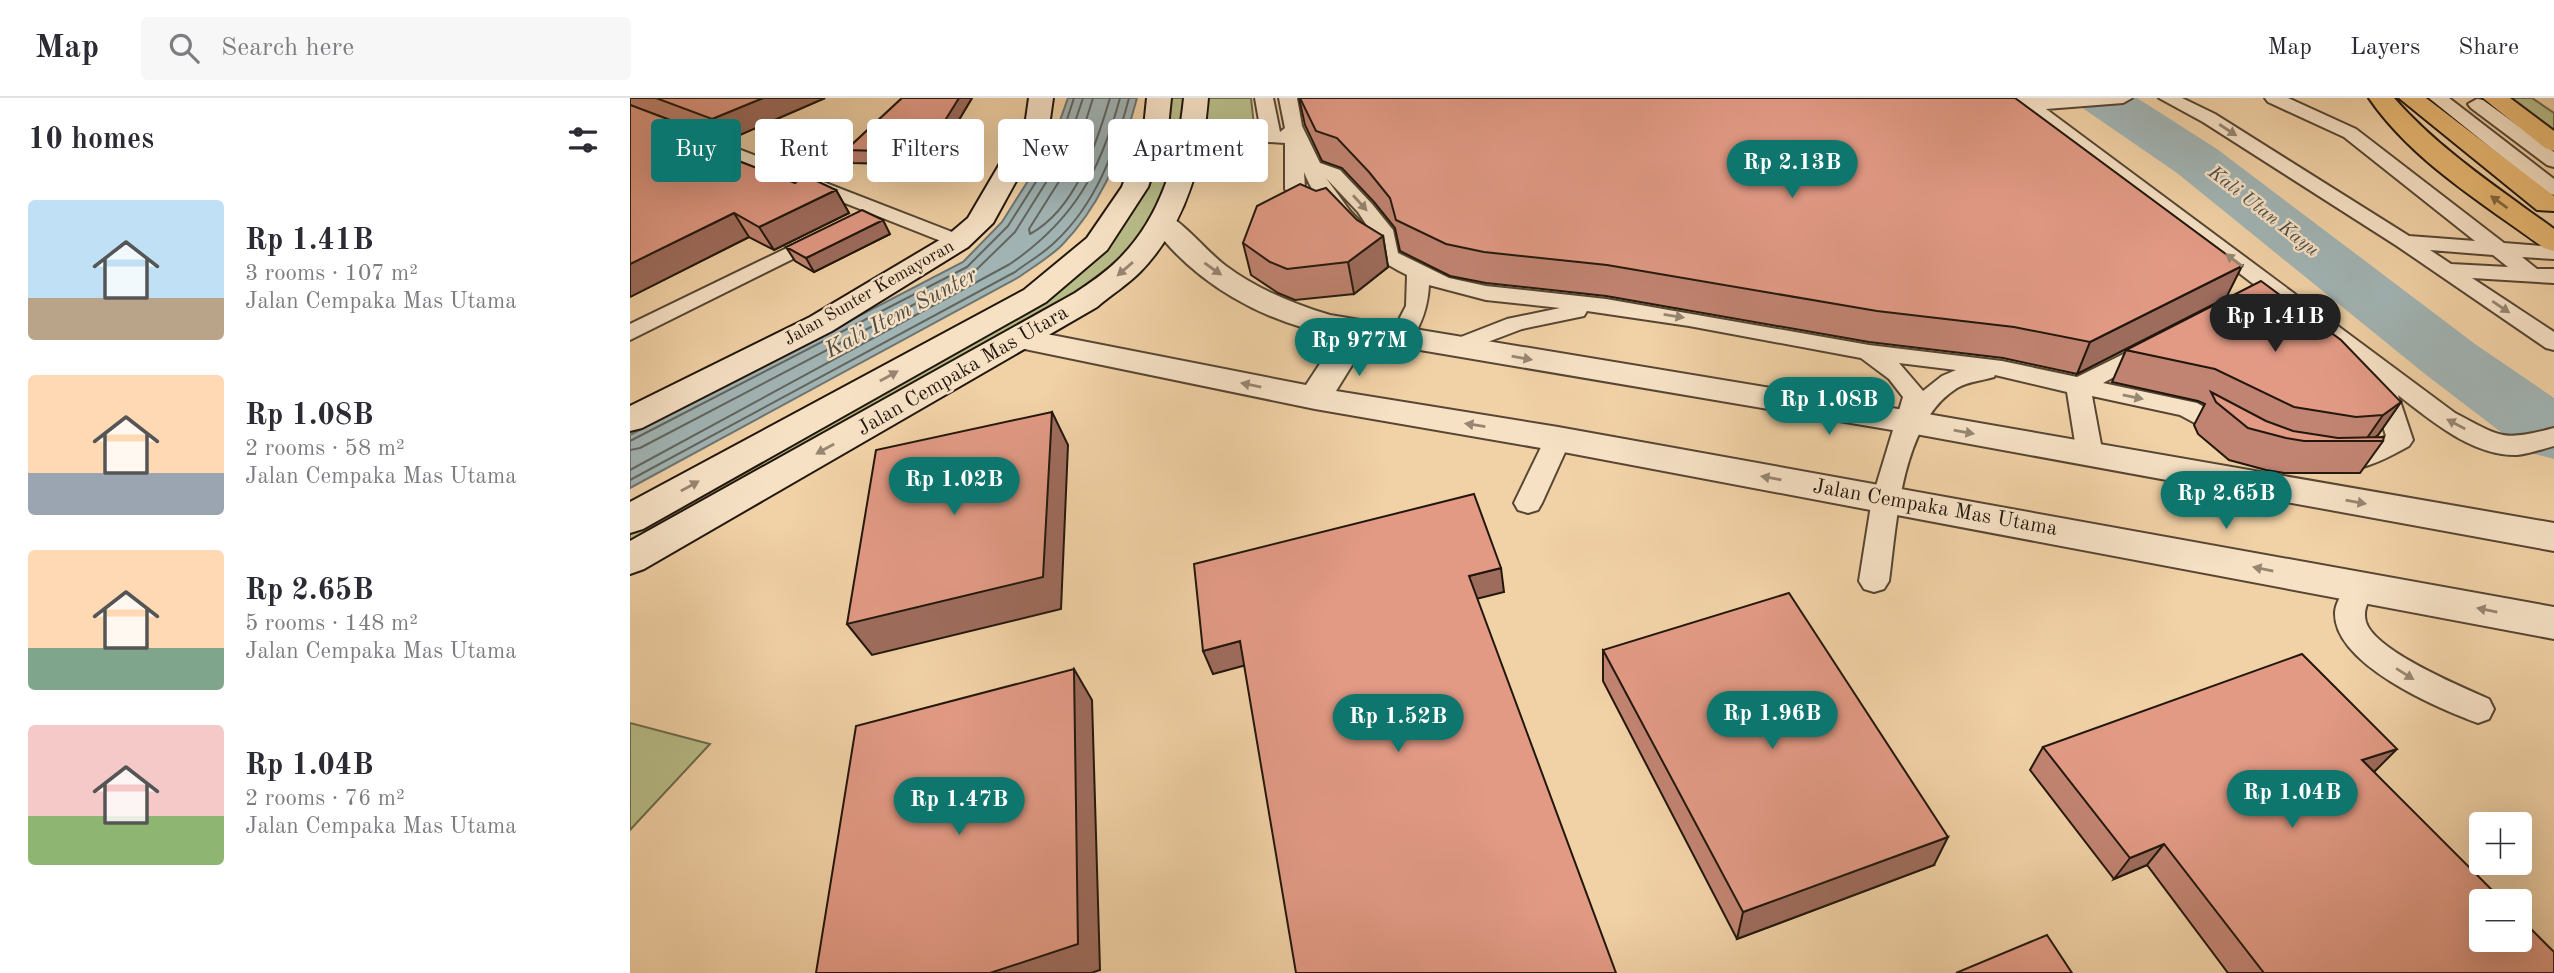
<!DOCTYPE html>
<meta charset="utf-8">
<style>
body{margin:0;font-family:"Old Standard TT",serif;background:#f7f7f7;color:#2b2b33;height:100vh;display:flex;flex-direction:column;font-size:26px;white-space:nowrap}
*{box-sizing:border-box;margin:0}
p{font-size:23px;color:#7c7c81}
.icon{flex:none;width:38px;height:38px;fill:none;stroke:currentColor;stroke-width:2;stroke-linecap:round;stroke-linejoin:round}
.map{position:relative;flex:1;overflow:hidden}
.panel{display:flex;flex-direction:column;background:#fff;width:630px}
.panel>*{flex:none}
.banner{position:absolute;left:21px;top:21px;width:665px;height:63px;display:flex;gap:14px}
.fabs{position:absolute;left:1839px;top:714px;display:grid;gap:14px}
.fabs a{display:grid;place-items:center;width:63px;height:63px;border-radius:7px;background:#fff;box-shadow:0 7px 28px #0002;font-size:35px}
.price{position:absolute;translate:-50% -60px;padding:0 16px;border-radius:24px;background:#0f766e;color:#fff;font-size:23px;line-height:46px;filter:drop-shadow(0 2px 4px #0008)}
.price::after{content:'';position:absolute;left:50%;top:42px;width:21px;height:16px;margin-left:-10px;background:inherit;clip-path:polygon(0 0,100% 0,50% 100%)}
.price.selected{background:#222;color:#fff}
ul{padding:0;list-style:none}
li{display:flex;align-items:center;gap:21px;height:175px;padding:0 28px}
li span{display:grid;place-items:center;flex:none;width:196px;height:140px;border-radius:7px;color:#555}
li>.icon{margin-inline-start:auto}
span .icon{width:84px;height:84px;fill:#fffc;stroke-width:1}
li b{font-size:30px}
h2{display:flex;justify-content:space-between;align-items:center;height:84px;padding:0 28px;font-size:30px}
.chip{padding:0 24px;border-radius:7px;background:#fff;box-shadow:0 7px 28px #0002;font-size:24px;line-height:63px}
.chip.selected{background:#0f766e;color:#fff}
header{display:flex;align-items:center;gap:42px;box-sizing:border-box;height:98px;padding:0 35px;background:#fff;border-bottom:2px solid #e1e1e2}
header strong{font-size:33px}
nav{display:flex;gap:38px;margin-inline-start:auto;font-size:24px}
.search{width:490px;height:63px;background:#f7f7f7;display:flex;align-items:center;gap:18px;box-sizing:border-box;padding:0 24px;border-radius:7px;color:#7c7c81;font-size:26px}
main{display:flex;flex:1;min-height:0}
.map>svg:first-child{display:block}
.green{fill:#b8bc88;stroke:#6d6a4a;stroke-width:2}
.water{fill:#a1b4b4;stroke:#6e7571;stroke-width:2}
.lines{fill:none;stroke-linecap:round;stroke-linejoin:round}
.shore{stroke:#626660;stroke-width:2}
.river{fill:#a1b4b4;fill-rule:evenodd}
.service-casing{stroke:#564633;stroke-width:4}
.minor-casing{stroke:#564633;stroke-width:4}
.secondary-casing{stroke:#22170d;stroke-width:4}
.primary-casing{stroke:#22170d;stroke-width:4}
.service{fill:#f6e1c5;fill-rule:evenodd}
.minor{fill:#f6e1c5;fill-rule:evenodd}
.secondary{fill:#f6e1c5;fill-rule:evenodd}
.primary{fill:#e8b873;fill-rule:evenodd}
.wall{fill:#c28472;stroke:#22170d;stroke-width:2}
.shaded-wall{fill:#9e6c5d;stroke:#22170d;stroke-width:2}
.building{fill:#e29a85;stroke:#22170d;stroke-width:2}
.oneway{fill:#978672}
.oneway2{fill:#856840}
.labels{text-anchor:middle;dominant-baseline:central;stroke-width:5;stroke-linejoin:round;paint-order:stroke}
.far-street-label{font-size:18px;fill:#22170d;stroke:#f6e1c5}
.far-water-label{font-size:19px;font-style:italic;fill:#4e4e47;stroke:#f6e1c5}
.street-label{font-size:21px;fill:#22170d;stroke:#f6e1c5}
.water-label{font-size:23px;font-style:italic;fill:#4e4e47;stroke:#f6e1c5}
</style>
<header>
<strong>Map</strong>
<div class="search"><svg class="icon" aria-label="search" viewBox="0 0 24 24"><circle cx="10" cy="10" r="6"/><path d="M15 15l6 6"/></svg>Search here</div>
<nav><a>Map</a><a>Layers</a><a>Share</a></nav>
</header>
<main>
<section class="panel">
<h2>10 homes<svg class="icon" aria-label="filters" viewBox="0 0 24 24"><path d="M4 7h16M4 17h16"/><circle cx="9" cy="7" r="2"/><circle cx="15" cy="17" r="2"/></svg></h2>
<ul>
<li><span style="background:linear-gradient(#bfe0f5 70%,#b9a48a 0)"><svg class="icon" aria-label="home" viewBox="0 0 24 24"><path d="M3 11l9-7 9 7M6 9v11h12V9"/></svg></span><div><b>Rp 1.41B</b><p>3 rooms · 107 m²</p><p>Jalan Cempaka Mas Utama</p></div></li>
<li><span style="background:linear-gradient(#ffd9b3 70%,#9aa5b1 0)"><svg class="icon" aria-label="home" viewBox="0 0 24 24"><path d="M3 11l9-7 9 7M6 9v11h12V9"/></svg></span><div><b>Rp 1.08B</b><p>2 rooms · 58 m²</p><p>Jalan Cempaka Mas Utama</p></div></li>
<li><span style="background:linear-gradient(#ffd9b3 70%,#7fa58c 0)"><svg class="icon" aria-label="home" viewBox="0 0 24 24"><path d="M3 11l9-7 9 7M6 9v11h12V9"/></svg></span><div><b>Rp 2.65B</b><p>5 rooms · 148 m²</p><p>Jalan Cempaka Mas Utama</p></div></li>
<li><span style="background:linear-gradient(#f6c9c9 65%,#8fb573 0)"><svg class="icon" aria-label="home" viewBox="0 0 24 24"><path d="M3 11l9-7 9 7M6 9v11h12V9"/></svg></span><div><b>Rp 1.04B</b><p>2 rooms · 76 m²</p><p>Jalan Cempaka Mas Utama</p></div></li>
</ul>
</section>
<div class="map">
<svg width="1924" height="875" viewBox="0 0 1924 875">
<rect width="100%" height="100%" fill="#f1d1a6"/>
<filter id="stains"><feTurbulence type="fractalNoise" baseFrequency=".00286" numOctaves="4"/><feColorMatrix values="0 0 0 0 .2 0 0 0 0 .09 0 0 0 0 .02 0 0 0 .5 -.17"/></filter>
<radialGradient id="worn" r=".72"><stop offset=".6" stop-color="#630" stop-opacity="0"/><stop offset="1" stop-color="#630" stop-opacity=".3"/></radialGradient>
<!-- green -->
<path class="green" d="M529,0H621L626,46L558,52L521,140L456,202L0,461V421L404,198L505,89Z
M1865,0H1902L1924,15V45Z
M0,625L80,646L0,732Z"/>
<!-- water -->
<path class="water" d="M438,0H507C493,54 471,107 432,147C420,159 403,169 389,179L0,390V337L333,164L372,124L422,45Z"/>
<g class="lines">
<!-- shore -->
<path class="shore" d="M463,0L445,58L399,131L400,136C446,111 466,47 480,0
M0,343L337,169L378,128L428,49L444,0
M0,352L10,350L342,176L385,134L435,54L453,0
M0,372L380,166C444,122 470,74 490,0
M0,382L385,174C398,164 413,156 425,144C466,106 485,53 499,0"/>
<!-- river -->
<path class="river" d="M1446,0H1507L1587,51L1845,246L1924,300V361L1897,354L1795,276L1547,75L1454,11Z"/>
<defs>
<path id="service" d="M625,0H643L650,34L655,30L649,0H667L672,28L690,65L710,72L742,106L763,132L768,155L819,180L856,188L976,201L1239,247L1372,263L1447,279L1522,242L1530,244L1534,249L1530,254L1473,285L1567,305L1611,330L1615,336L1611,342L1602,345L1550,317L1462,298L1473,357L1469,363L1460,366L1451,363L1447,357L1437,294L1365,277L1364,279C1351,283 1339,283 1327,290C1271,325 1267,423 1259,483L1254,491L1244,494L1234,491L1229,483L1242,401L1273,299L1259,281L1231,260L1059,228L957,213L954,218L892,231L826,256L818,254L814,249L818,244L877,221L930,210L856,202L799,187C798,208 792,226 780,244H764L760,239L776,208L777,177C736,157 691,118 674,74L675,90L699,114L696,118H682L658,95L655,91V45L638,44L631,34ZM696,80L728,114L744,138L720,113ZM1269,265L1326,272L1312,278L1293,293Z
M1381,0H1502L1493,5L1416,11L1825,315C1871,339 1872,344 1924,330V348C1912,351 1899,356 1887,357C1842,358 1802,323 1768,297L1783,342L1779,348C1753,362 1726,378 1696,369L1692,363L1696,357L1731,352L1756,338L1745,302L1731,285L1734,280L1742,277Z
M1529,0H1552L1585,16L1779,138L1845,143L1714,39L1638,4L1635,0H1658L1726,31L1874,145L1924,149V161L1892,159L1907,171H1924V185L1842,180L1924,234V252L1916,250L1767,148L1573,24ZM1800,152L1863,157L1878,169L1821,166Z
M1799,0H1819L1924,81V97L1917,95Z
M1847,1L1853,2L1924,54V69L1917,67L1841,10L1838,6Z
M0,9L335,139L338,143L335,147H321L0,20Z
M192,133L199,135L202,139L199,143L0,242V226Z
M928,332L937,335L941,341L912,405L908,412L898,415L888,412L884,405L915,341L919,335Z
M1732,478L1742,481L1747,489C1740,501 1732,510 1736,524C1745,553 1832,589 1859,601L1864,611L1859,621L1848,625C1807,610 1704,566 1705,515C1705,503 1716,491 1722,481Z"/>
<path id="minor" d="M534,116C550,120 579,156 596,168C627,191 663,206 700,217L1280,313L1924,425V453L1280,335L737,243L706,293L928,329L1924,509V541L928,353L685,311L380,248L375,241L380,234L391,231L676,287L708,238C635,225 562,185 520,124L524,118Z"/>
<path id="secondary" d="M399,0H423L420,21L363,125L338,149L202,233L12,330L0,333V308L180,219L318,137L338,120L396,21Z
M517,0H541L538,29L518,89L477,152L416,204L13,431L0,435V404L394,192L457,140L492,89L514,29Z
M554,0H578C573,64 556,127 510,174C497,187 481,197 467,209L14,471L0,476V443L445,195C460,185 475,175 488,162C532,119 548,59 554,0Z"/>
<path id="primary" d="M1739,0H1764C1810,52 1868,90 1924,131V153L1914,150C1854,106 1782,63 1739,0Z
M1769,0H1796L1924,98V113L1907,112Z
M1853,0H1880L1924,33V53L1915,50Z"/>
</defs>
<!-- service casing -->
<use href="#service" class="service-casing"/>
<!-- minor casing -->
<use href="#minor" class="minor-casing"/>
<!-- secondary casing -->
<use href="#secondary" class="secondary-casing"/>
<!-- primary casing -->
<use href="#primary" class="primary-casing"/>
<!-- service -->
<use href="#service" class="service"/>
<!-- minor -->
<use href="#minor" class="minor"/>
<!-- secondary -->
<use href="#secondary" class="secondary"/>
<!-- primary -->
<use href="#primary" class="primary"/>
</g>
<!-- wall -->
<path class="wall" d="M0,0H195L96,43L0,7L73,49L165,85L206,92L219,115L144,152L119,139L0,199Z
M272,0H342L317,42L294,67L223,65L216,52Z
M669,0L1596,200L1447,276L1373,260L1239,244L976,198L856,185L820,178L770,153L765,130L744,104L712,70L692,63L675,27Z
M727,122L753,138L758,169L724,196L665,202L648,195L621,177L613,145Z
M260,136L184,174L165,163L156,149Z
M1496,252L1771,304L1748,337L1745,339L1753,343L1730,375H1654L1636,372L1599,362L1568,336L1564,327L1575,306L1568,303L1482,284Z
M973,552L1304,767L1107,841L973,583Z
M1413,649L1744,674L1924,875H1598L1517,767L1484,781L1400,672Z"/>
<!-- shaded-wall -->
<path class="shaded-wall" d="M133,0H195L96,43L82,21Z
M329,0H342L317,42L294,67L287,54Z
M61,30L75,53L44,38Z
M206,92L219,115L144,152L129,129Z
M104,115L119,139L0,199V166Z
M253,122L260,136L184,174L176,160Z
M753,138L758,169L724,196L718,164Z
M1612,168L1596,200L1447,276L1460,244Z
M1771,304L1748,337L1740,343H1735L1753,317Z
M422,314L438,347L431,511L242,557L217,526Z
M871,470L874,494L842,502L839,478Z
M610,543L620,566L583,576L573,553Z
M444,571L462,602L470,872L461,875H360Z
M1767,651L1744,674L1732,662Z
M1318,739L1304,767L1107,841L1113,814Z
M1534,746L1517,767L1484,781L1500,760Z"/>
<!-- building -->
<path class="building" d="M26,0H133L82,21Z
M272,0H329L311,29L287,54L216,52Z
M670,0H1385L1612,168L1460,244L1384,229L1247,213L977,167L854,154L816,146L766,122L760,100L739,74L707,40L686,33Z
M0,7L61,30L44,38L165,85L174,77L206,92L129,129L104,115L0,166Z
M670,86L686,93L696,90L727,122L753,138L718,164L657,171L640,164L613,145L627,108Z
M232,112L253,122L176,160L156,149Z
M1631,183L1711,242L1771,304L1753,317L1726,319L1664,309L1585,271L1496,252Z
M1581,294L1636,323L1663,333L1708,340L1754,339L1753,343H1674L1656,340L1618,330L1586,304Z
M422,314L413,479L217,526L246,352Z
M844,396L871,470L839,478L986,875H666L610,543L573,553L564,466Z
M1159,495L1318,739L1113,814L973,552Z
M1672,556L1767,651L1732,662L1873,803H1852V842H1890V820L1924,854V875H1634L1534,746L1500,760L1413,649Z
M444,571L448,846L360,875H186L226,628Z
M1417,837L1442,875H1326Z"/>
<!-- one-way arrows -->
<defs><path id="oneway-solid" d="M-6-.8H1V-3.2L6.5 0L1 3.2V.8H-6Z" transform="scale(1.75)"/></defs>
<g class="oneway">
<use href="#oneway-solid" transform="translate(1598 32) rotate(33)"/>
<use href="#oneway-solid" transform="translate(730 105) rotate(48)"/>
<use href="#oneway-solid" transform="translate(1604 162) rotate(-143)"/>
<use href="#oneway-solid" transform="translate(495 171) rotate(139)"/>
<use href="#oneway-solid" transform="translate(583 171) rotate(35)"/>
<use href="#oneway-solid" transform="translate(1871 209) rotate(34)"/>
<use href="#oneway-solid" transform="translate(1044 218) rotate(9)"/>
<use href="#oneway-solid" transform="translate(892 260) rotate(10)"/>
<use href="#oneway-solid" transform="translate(259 278) rotate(-29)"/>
<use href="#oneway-solid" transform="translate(621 287) rotate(-169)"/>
<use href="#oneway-solid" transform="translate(1503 299) rotate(12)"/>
<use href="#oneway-solid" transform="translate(1826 326) rotate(-152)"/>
<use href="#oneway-solid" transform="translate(845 327) rotate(-171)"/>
<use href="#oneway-solid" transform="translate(1334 334) rotate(10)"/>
<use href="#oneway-solid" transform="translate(195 351) rotate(151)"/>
<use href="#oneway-solid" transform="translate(1141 380) rotate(-170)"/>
<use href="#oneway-solid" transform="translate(60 388) rotate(-29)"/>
<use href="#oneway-solid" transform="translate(1726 404) rotate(10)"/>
<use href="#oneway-solid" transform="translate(1633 471) rotate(-169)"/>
<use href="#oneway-solid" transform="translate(1857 512) rotate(-169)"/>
<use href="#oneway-solid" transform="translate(1775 576) rotate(32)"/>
</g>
<use class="oneway2" href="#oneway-solid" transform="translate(1869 104) rotate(-144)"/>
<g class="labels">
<!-- far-street labels -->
<g class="far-street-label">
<text transform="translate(239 195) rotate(-30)">Jalan Sunter Kemayoran</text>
</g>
<!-- far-water labels -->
<g class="far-water-label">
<text transform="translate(1633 114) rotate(38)">Kali Utan Kayu</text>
</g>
<!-- street labels -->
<g class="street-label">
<text transform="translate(333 273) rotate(-30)">Jalan Cempaka Mas Utara</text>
<text transform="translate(1305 410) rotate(10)">Jalan Cempaka Mas Utama</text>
</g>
<!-- water labels -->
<g class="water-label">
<text transform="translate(271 215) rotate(-28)">Kali Item Sunter</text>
</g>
</g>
<rect width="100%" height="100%" filter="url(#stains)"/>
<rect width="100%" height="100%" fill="url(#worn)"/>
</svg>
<div class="fabs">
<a>+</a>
<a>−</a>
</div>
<b class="price" style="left:1162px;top:102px">Rp 2.13B</b>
<b class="price selected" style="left:1645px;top:256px">Rp 1.41B</b>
<b class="price" style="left:729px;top:280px">Rp 977M</b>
<b class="price" style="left:1199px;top:339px">Rp 1.08B</b>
<b class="price" style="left:324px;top:419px">Rp 1.02B</b>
<b class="price" style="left:1596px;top:433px">Rp 2.65B</b>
<b class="price" style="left:1142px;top:653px">Rp 1.96B</b>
<b class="price" style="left:768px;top:656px">Rp 1.52B</b>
<b class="price" style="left:1662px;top:732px">Rp 1.04B</b>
<b class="price" style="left:329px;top:739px">Rp 1.47B</b>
<div class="banner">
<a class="chip selected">Buy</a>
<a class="chip">Rent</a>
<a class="chip">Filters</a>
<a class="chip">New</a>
<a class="chip">Apartment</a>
</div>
</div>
</main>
